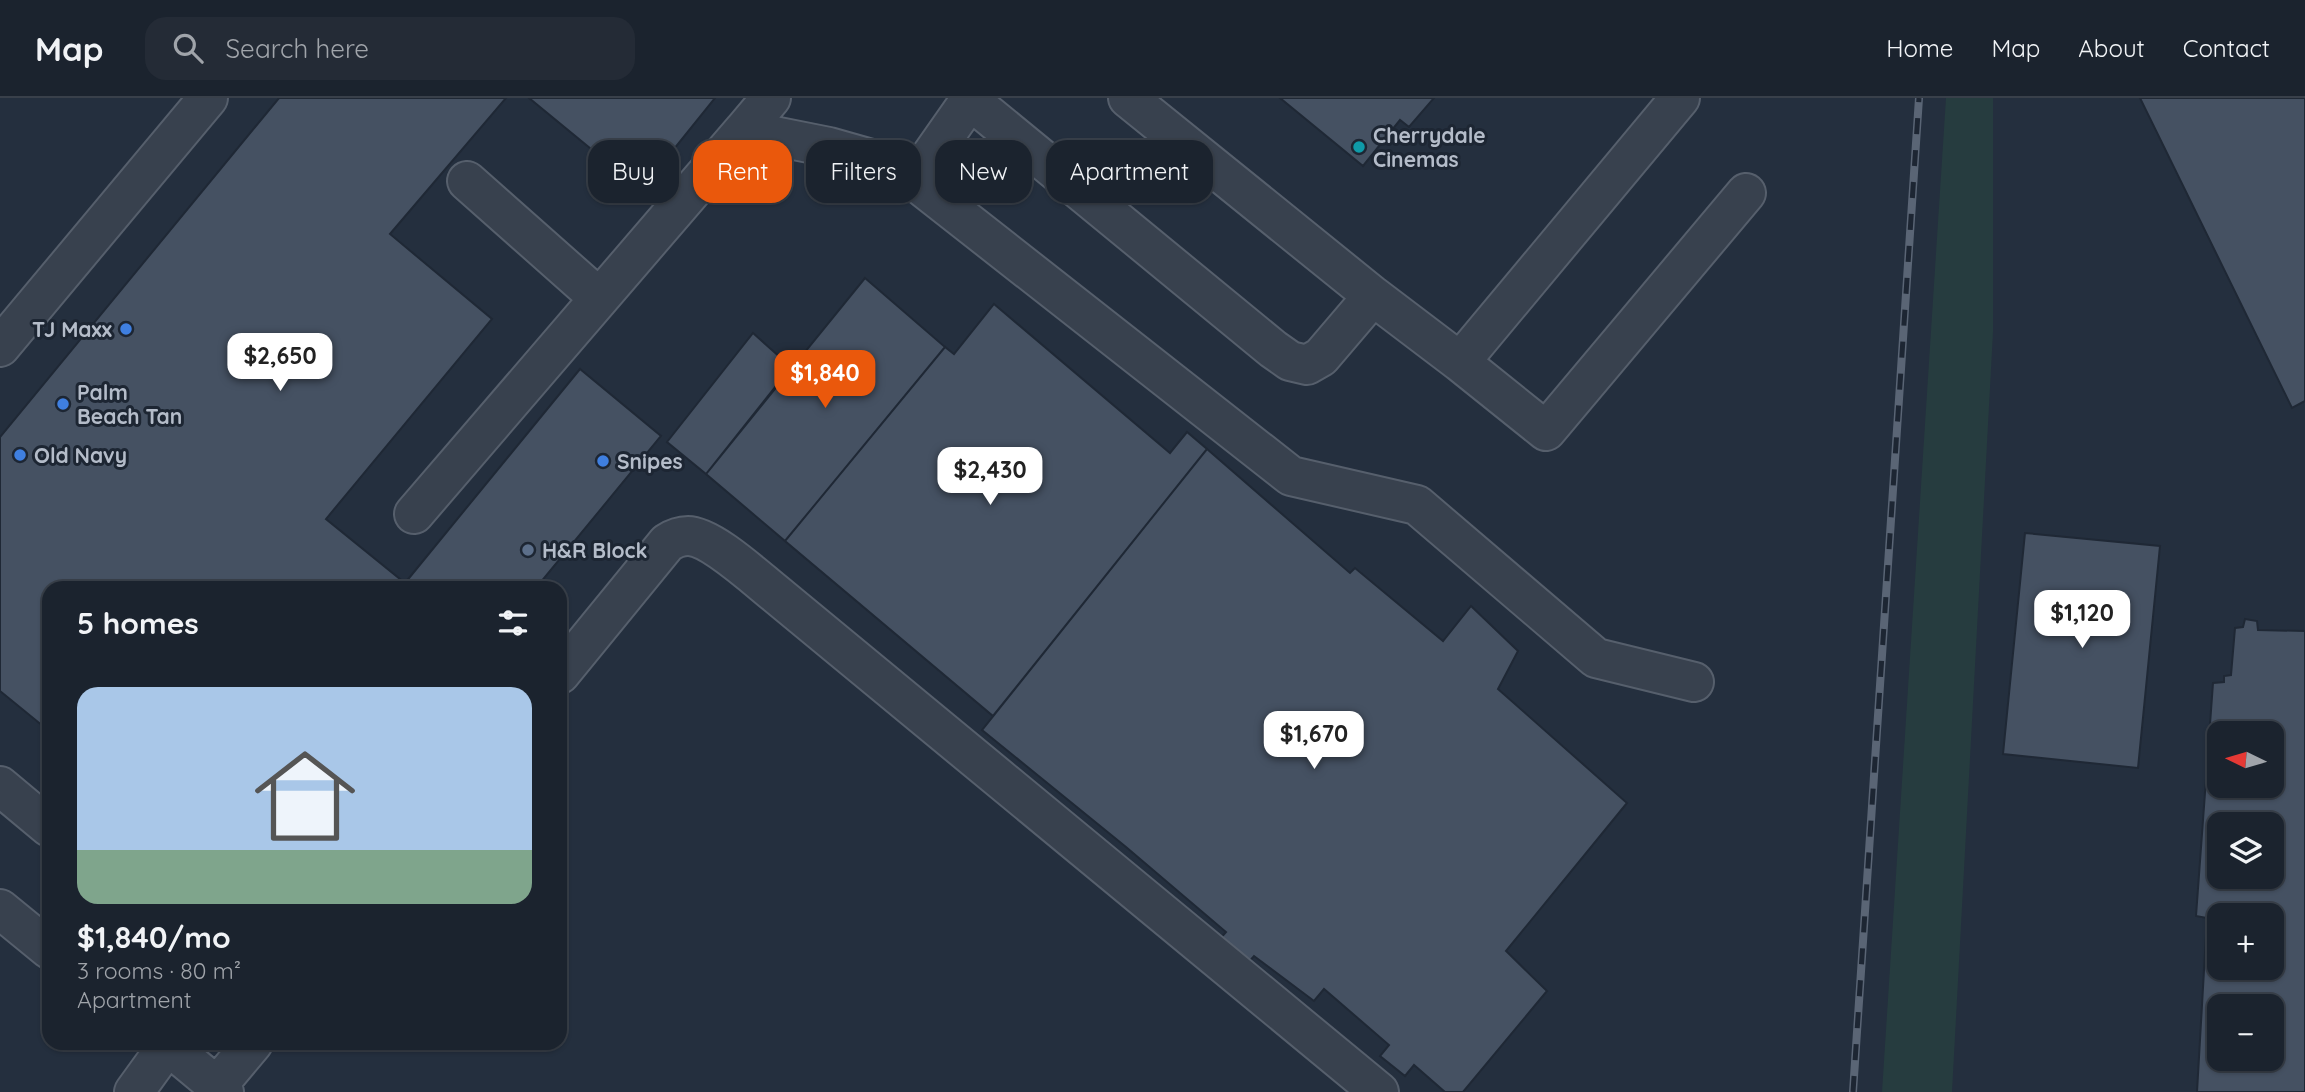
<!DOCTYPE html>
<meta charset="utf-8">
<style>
body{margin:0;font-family:Quicksand,sans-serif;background:#242b36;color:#f1f3f6;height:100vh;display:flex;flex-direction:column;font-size:26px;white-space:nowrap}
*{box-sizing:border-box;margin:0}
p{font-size:23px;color:#a0a4aa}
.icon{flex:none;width:38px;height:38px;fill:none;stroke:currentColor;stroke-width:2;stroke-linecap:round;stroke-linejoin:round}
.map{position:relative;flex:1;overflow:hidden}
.drawer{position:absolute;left:42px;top:483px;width:525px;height:469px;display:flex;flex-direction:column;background:#1b232e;border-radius:21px;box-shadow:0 2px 5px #0004,0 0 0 2px #39404a}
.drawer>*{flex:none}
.guide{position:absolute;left:588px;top:42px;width:665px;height:63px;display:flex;gap:14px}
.needle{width:46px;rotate:275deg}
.tools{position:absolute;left:2207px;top:623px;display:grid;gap:14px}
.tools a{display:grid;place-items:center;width:77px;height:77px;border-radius:14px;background:#1b232e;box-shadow:0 2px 5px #0004,0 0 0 2px #39404a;font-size:35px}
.price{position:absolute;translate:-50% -60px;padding:0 16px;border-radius:14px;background:#fff;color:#222;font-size:23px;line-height:46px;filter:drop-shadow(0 2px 4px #0008)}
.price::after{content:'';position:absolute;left:50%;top:42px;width:21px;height:16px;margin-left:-10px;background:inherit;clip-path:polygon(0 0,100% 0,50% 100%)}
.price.active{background:#ea580c;color:#fff}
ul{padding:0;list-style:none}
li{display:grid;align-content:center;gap:14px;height:371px;padding:0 35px}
li span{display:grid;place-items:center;height:217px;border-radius:21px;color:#555}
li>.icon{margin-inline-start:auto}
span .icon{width:126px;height:126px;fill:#fffc;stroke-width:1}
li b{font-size:30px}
h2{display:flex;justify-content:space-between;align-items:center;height:84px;padding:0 35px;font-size:30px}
.pill{padding:0 24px;border-radius:21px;background:#1b232e;box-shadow:0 2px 5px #0004,0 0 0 2px #39404a;font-size:24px;line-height:63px}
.pill.active{background:#ea580c;color:#fff}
header{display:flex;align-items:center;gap:42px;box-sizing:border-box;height:98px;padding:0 35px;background:#1b232e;border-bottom:2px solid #39404a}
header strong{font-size:33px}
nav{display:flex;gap:38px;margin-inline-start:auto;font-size:24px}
.search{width:490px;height:63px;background:#242b36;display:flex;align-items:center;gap:18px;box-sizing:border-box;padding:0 24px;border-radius:21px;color:#a0a4aa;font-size:26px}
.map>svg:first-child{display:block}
.green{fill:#263c3f}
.building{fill:#455162;stroke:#1f2835;stroke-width:2;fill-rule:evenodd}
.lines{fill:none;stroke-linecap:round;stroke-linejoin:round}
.minor-casing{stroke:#565f6c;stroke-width:42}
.minor{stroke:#38414e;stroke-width:38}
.rail-casing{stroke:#5a6575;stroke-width:8}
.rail{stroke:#1d2633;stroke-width:5;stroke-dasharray:16;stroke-linecap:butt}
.culture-dot{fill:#0f9aa8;stroke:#1d2633;stroke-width:2.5}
.shop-dot{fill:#3f7fe0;stroke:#1d2633;stroke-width:2.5}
.service-dot{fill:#5c6f8a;stroke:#1d2633;stroke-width:2.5}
.labels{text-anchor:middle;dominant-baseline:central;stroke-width:6;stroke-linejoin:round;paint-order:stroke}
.poi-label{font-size:21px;font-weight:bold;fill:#b4bcc9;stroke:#1d2633;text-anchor:start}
</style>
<header>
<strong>Map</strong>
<div class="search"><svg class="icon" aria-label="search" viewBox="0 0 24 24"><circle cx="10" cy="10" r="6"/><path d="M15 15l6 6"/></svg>Search here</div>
<nav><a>Home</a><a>Map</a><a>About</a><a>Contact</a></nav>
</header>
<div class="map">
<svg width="2305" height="994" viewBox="0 0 2305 994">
<rect width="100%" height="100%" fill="#242f3e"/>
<!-- green -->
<path class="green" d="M1946,0H1993V234L1952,994H1882Z"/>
<!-- building -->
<path class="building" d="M279,0H506L390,136L492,221L326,421L405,485L580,271L661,338L536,490H49V633L0,593V339Z
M529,0H715L641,92Z
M1280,0H1434L1409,29L1400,22L1363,68Z
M2140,0H2305V303L2292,310Z
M865,180L945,249L785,443L706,376Z
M994,206L1170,355L1187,334L1207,351L993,618L785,443L945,249L954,256Z
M753,235L791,269L706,376L667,344Z
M1207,351L1350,475L1355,470L1443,543L1471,508L1518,553L1498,591L1627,705L1506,853L1547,893L1463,994H1445L1414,967L1405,978L1380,958L1389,947L1324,891L1314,903L1254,858L1246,867L1218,843L1226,834L1126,749L982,632Z
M2025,435L2160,448L2138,670L2003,656Z
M2245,521L2257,523L2258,532L2305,533V994H2197L2207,820L2196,818L2213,585L2224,584V578L2231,577L2235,530L2243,529ZM2219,635H2272V688H2219ZM2219,726H2272V779H2219ZM2219,817H2272V870H2219ZM2219,908H2272V961H2219Z"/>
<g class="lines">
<defs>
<path id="minor" d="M972,0L970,2L1273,251L1290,263L1307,267L1321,259L1373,198L1460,264L1546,333L1746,95
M1128,0L1373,198
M744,32L771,0
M914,82L970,2
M467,83L599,200
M0,249L208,0
M1460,264L1680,0
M414,416L744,32L829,49L896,68L1291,378L1417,407L1596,560L1694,584
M560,576L667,445C673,441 680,438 688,438C711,438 757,481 776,496L1379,994
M0,688L49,729
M0,811L49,851
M165,945L224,994
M217,988L253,945
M134,994L168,947"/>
</defs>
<!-- minor casing -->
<use href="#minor" class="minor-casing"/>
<!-- minor -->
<use href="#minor" class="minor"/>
<defs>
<path id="rail" d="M1853,994L1919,0"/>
</defs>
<!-- rail casing -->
<use href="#rail" class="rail-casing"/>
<!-- rail -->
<use href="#rail" class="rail"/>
</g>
<!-- markers -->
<circle class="culture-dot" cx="1359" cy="49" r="7"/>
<g class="shop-dot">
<circle cx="126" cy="231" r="7"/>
<circle cx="63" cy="306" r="7"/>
<circle cx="20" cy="357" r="7"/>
<circle cx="603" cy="363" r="7"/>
</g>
<circle class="service-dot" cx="528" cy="452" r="7"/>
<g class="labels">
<!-- poi labels -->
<g class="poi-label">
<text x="1373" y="37">Cherrydale<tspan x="1373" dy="24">Cinemas</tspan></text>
<text x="112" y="231" text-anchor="end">TJ Maxx</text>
<text x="77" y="294">Palm<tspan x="77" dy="24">Beach Tan</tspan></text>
<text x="34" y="357">Old Navy</text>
<text x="617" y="363">Snipes</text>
<text x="542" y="452">H&amp;R Block</text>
</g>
</g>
</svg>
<div class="tools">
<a><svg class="needle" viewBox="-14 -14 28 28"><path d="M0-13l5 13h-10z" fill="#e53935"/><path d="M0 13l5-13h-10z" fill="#a0a4aa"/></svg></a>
<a><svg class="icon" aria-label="layers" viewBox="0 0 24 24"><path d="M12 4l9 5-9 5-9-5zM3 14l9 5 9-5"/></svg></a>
<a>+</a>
<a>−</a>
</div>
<b class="price" style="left:280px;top:295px">$2,650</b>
<b class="price active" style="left:825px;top:312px">$1,840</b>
<b class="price" style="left:990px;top:409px">$2,430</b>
<b class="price" style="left:2082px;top:552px">$1,120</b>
<b class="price" style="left:1314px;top:673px">$1,670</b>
<div class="guide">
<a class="pill">Buy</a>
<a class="pill active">Rent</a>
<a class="pill">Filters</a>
<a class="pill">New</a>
<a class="pill">Apartment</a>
</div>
<section class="drawer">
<h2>5 homes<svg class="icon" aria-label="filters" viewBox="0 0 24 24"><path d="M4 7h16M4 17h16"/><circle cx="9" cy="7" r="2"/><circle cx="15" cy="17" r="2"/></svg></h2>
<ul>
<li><span style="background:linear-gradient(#a9c7e8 75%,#7fa58c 0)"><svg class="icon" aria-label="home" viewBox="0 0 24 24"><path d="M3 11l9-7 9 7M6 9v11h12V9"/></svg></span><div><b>$1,840/mo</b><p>3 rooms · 80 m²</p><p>Apartment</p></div></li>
</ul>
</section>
</div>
